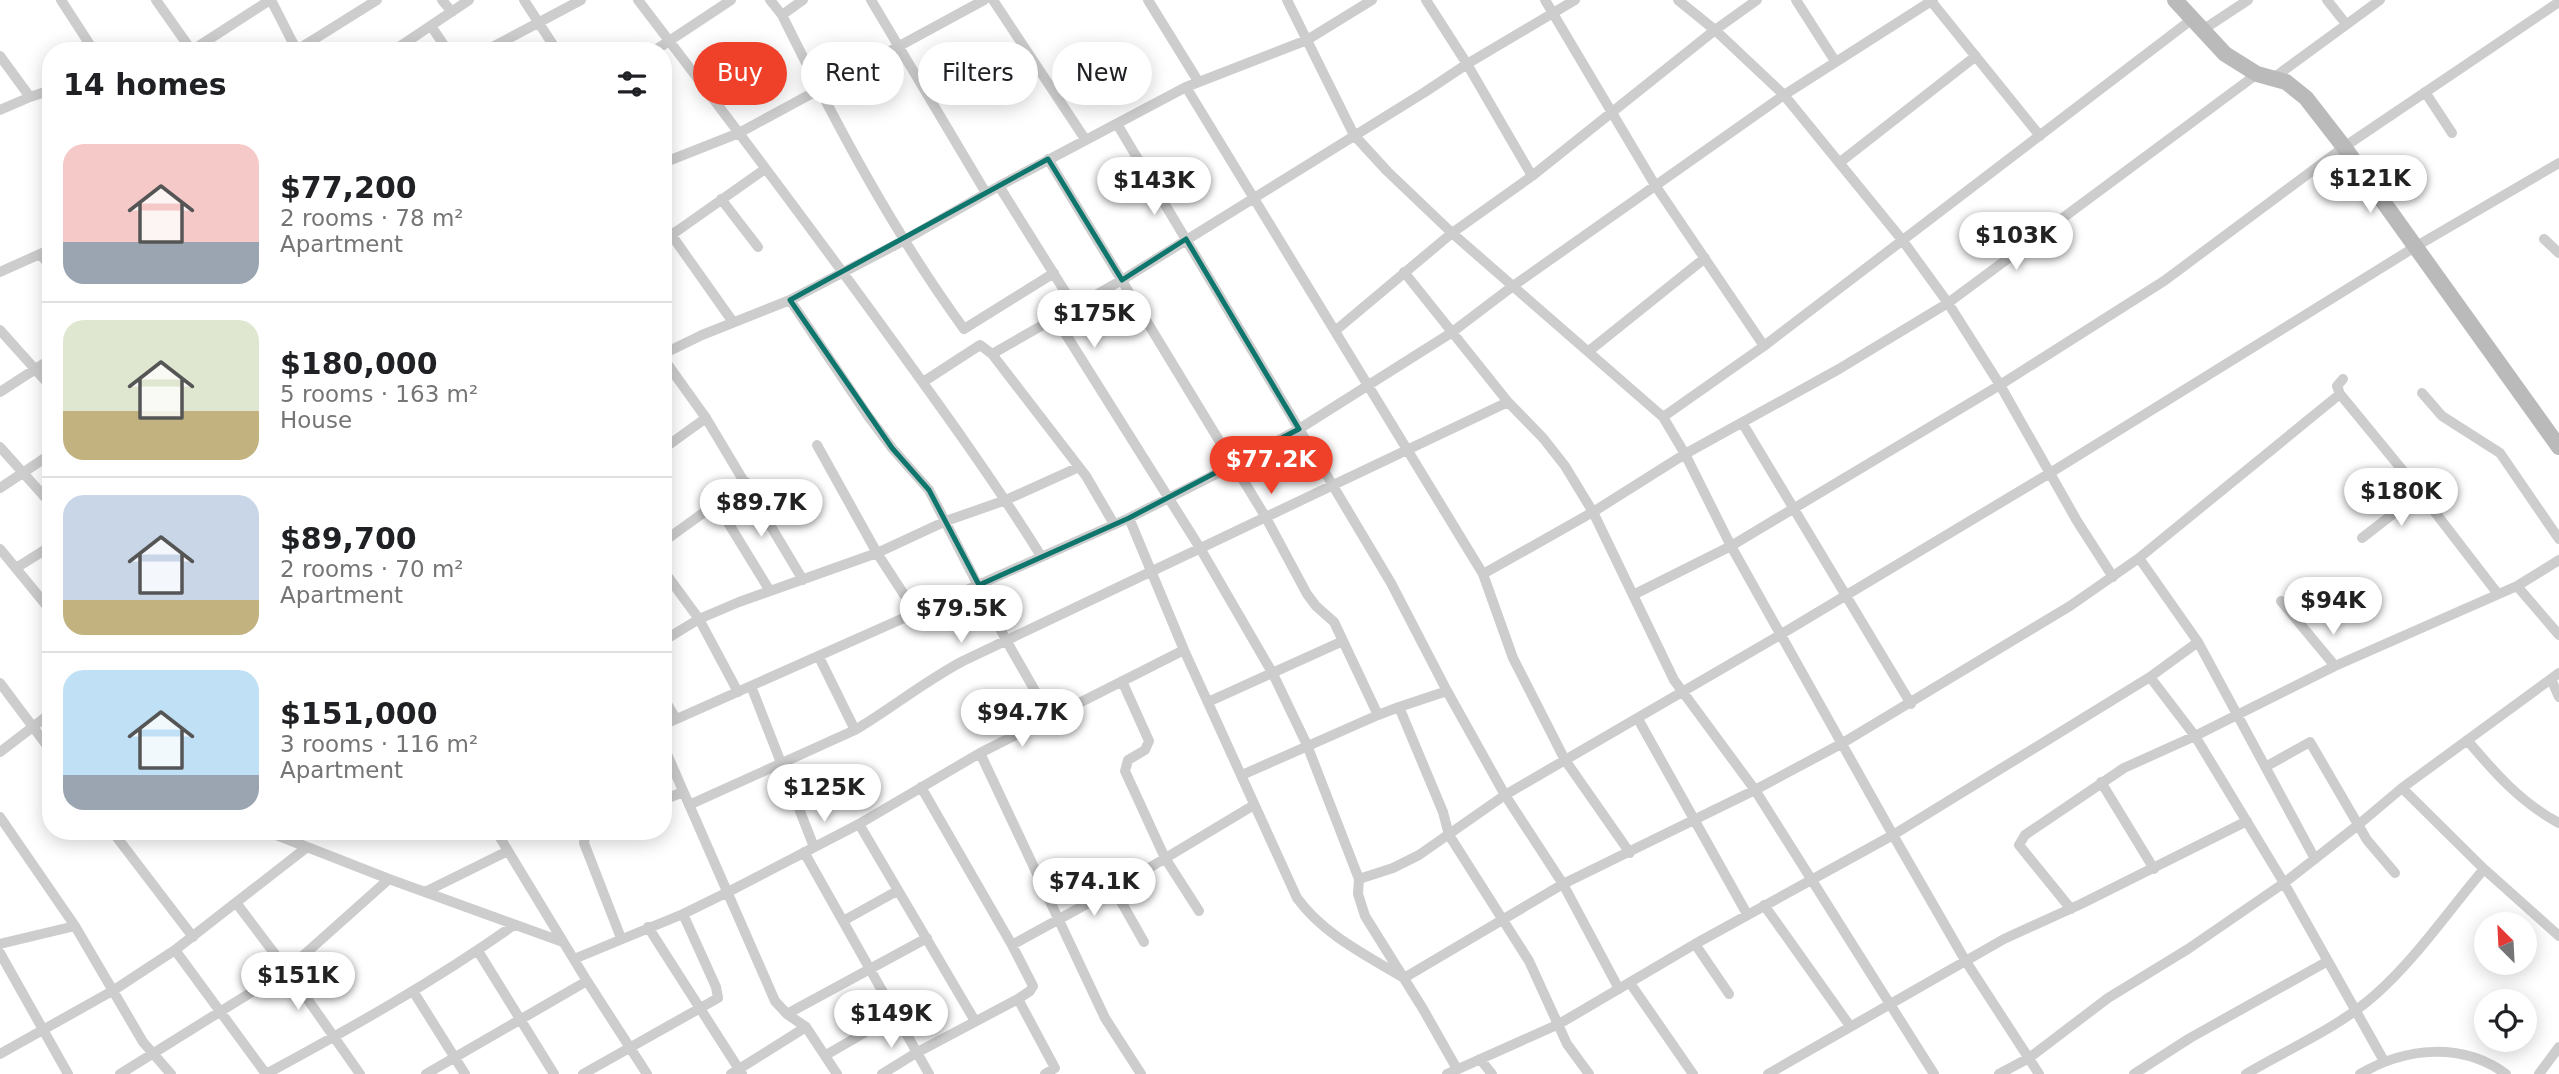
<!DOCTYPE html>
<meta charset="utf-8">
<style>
body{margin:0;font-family:"DejaVu Sans",sans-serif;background:#f6f6f6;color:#202124;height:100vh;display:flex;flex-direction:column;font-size:26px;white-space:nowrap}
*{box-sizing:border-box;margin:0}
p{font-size:23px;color:#757577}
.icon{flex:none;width:38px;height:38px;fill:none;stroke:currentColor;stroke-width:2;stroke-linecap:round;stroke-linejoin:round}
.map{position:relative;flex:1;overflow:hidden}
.side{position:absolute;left:42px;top:42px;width:630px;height:798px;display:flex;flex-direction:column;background:#fff;border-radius:28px;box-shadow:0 4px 18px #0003}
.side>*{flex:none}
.banner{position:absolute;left:693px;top:42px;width:665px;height:63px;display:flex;gap:14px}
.needle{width:46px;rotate:336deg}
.controls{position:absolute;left:2474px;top:912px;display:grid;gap:14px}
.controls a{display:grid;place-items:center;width:63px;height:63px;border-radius:50%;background:#fff;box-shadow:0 4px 18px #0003;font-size:35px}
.price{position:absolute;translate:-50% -60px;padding:0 16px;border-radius:24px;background:#fff;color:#222;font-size:23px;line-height:46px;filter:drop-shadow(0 2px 4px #0008)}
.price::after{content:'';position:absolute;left:50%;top:42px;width:21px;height:16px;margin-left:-10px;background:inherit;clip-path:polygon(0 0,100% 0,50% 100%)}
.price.on{background:#ef412a;color:#fff}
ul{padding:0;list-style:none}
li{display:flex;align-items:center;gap:21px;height:175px;padding:0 21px}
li+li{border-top:2px solid #e0e0e0}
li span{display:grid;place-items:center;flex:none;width:196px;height:140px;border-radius:21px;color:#555}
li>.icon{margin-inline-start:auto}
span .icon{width:84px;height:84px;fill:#fffc;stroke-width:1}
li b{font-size:30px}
h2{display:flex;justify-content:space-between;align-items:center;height:84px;padding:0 21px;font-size:30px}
.tag{padding:0 24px;border-radius:32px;background:#fff;box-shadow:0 4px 18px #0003;font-size:24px;line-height:63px}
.tag.on{background:#ef412a;color:#fff}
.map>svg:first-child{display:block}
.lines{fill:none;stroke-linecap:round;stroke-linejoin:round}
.street{stroke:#cdcdcd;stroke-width:10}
.secondary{stroke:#bababa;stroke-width:16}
.marked{fill:none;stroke:#0f766e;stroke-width:5;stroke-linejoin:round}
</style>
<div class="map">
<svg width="2559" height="1074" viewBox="0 0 2559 1074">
<rect width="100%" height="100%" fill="#fff"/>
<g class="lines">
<!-- street -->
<path class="street" d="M61,0L94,51
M156,0L192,51
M271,0L297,51
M442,0L452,12
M524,0L557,51
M638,0C722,110 806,221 887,333C940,406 993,479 1041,556
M770,0L782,15C836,124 892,230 964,329L1054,273
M871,0L986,193
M993,0L1085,139
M1148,0L1198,81
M1287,0L1354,135L1387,171L1452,233L1663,417L1685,454L1731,546L1893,835L1965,960L2039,1074
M1426,0L1467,64L1532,176
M1545,0L1655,185L1764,346
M1678,0L1715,30L1784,95L1903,241L1948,303L2000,385L2077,521L2113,577
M1796,0L1835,61
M2327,0L2346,24
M1931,1L2040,136
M782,15L803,0
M431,26L448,51
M2201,31L2248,0
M297,50L377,0
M191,51L270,0
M393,51L469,0
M485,51L581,0
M654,51L731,0
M0,56L30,97L51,90
M2272,79L2380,0
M1186,87L1483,574L1513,658L1565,760L1630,853
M2425,92L2452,133
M0,110L30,97
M1117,124L1391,583L1447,691L1505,795L1563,884L1619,989
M1048,159L1265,516L1307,594L1316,606L1334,622L1378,715L1399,707L1443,812L1449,835L1529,961L1567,1044L1589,1074
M663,163L739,133L984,0
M1839,163L1976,56
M999,186L1074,306
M721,199L758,247
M663,223L733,322
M2544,239L2559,253
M663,241L765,169
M40,254L51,267
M0,272L51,249
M1404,272L1508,402L1543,438L1565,466L1593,512L1674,680L1755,790L1934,1074
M790,300L868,416L892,448L929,490L1006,640L1050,717
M1055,317L1200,548L1273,674L1307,745L1359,879
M0,330L51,387
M1335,331L1452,233L1532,176L1715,30L1757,0
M1589,351L1705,258
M663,354L702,335L790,300L903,241L999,186L1186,87L1307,40L1372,0
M992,354L1086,476L1114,524
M663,358L706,418
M2343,379L2337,386L2340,394L2404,472L2498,594
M923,382L980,345L992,354L1122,280L1425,92L1467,64L1575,0
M0,392L51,359
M2422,393L2442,416L2500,453L2559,539
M1663,417L1764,346L2191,20
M1743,424L1911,704
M817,445L877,553L916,613
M0,447L51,504
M663,449L706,418L803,580
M0,488L51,454
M716,503L770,591
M1129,518L1184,650L1297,898C1324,935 1366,955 1404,978L1563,884L1755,790L1841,744L2070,606L2139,558L2340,394
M2362,538L2420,493
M663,542L746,482
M0,549L51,611
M2139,558L2198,642L2315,859
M16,568L51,546
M663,570L699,619L738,692
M1483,574L1593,512L1685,454L1839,369L1948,303L2257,74
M2517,586L2559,635
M1633,595L1731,546L2000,385L2164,281L2344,147L2559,2
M2281,601L2335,666
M663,641L699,619L739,602L877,553L946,521L1006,500L1079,467
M819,657L855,730
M2150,677L2195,736L2284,883L2384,1061
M2551,679L2559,697
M1122,681L1149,741L1145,750L1128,760L1125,771L1165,858L1199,911
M0,683L51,751
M751,686L814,847
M663,697L676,719
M1208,702L1343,641
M1399,707L1447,691
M1638,719L1747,914
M663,725L1129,518L1234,465L1299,429L1451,333L1513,286L1784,95L1933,0
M2467,740C2494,772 2521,803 2559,823
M663,745L775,1001L787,1014L806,1027L837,1074
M0,752L51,713
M980,753L1105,1018L1141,1074
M2267,766L2310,742L2367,840L2395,873
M1242,775L1378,715
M2101,782L2154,869
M2402,788L2484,869L2559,936
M663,800L683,792
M689,805L855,730C892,708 925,681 963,661L1508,402
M0,817L75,926L143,1042L171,1074
M859,824L975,1021
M112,831L193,937
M266,831L389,879L563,942
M496,831L587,981L647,1074
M592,831L585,837L584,843L621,938
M804,852L929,1074
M1114,889L1144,942
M425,892L508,851
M237,904L287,970L360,1074
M1764,905L1850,1026
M2071,909L2019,845L2025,835L2124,768L2195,736L2335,666L2517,586L2559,560
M843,921L897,891
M648,927L742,1074
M0,944L75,926
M1695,944L1729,994
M1012,945L1114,889L1254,805
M175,950L266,1074
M478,951L554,1074
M0,953L68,1074
M574,959L683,914L728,892L859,824L980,753L1184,650
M1630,983L1693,1074
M413,991L465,1074
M1018,999L1055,1068L1045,1074
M787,1014L927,938
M0,1054L114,990L175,950L306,848
M826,1055L895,1015
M1480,1059L1492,1074
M1457,1069L1423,1009L1365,916L1358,894L1359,879L1393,868L1419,855L1505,795L1780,635L2050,473L2415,247L2559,163
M120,1074L287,970L389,879
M266,1074C351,1028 435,981 514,925
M426,1074L587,981
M583,1074L718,998L716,987L683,914
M731,1074L806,1027
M882,1074L916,1053L1018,999L1030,991L1033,986L1012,945L921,787
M1447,1074L1559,1024L1695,944L1893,835L2150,677L2198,642
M1768,1074L2004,939L2081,904L2247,821
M1999,1074L2029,1058L2108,998L2188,949L2284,883L2358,825L2402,788L2559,673
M2134,1074L2190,1038L2328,961
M2246,1074C2288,1049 2338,1028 2375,995C2415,960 2449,910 2484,869
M2360,1074C2406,1047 2462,1042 2506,1074
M2539,1074L2559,1047"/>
<!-- secondary -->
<path class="secondary" d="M2175,0L2225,54L2257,74L2286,82L2306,98L2344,147L2559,447"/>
</g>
<!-- marked area -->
<path class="marked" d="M1048,159L1122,280L1186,239L1299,429L1129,518L979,585L929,490L892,448L790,300Z"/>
</svg>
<div class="controls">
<a><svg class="needle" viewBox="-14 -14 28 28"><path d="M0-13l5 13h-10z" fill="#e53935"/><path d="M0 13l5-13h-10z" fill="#757577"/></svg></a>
<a><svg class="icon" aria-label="locate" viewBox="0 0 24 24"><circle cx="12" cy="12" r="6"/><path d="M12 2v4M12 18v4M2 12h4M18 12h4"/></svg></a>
</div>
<b class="price" style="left:2370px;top:215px">$121K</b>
<b class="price" style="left:1154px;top:217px">$143K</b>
<b class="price" style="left:2016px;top:272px">$103K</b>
<b class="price" style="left:1094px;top:350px">$175K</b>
<b class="price on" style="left:1271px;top:496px">$77.2K</b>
<b class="price" style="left:2401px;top:528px">$180K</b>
<b class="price" style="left:761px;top:539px">$89.7K</b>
<b class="price" style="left:2333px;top:637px">$94K</b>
<b class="price" style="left:961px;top:645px">$79.5K</b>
<b class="price" style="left:1022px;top:749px">$94.7K</b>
<b class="price" style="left:824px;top:824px">$125K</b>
<b class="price" style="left:1094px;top:918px">$74.1K</b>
<b class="price" style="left:298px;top:1012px">$151K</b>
<b class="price" style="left:891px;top:1050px">$149K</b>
<div class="banner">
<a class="tag on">Buy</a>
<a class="tag">Rent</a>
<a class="tag">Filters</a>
<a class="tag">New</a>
</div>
<section class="side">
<h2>14 homes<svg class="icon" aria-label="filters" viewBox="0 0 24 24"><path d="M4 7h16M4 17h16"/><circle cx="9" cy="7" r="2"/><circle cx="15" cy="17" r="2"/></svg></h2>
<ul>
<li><span style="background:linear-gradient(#f6c9c9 70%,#9aa5b1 0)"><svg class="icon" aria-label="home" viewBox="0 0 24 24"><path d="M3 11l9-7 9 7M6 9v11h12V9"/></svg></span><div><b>$77,200</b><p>2 rooms · 78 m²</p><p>Apartment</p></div></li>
<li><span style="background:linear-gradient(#dfe7d0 65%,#c2b280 0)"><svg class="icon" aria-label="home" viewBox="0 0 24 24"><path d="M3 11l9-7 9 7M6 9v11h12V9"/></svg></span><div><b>$180,000</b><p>5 rooms · 163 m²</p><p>House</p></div></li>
<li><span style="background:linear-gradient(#c9d6e8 75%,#c2b280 0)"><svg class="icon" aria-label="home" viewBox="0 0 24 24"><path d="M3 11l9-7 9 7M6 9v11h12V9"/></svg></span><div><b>$89,700</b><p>2 rooms · 70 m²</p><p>Apartment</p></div></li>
<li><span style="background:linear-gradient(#bfe0f5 75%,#9aa5b1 0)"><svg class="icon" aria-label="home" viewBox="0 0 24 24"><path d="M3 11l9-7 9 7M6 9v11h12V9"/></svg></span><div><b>$151,000</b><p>3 rooms · 116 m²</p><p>Apartment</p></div></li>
</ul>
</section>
</div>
